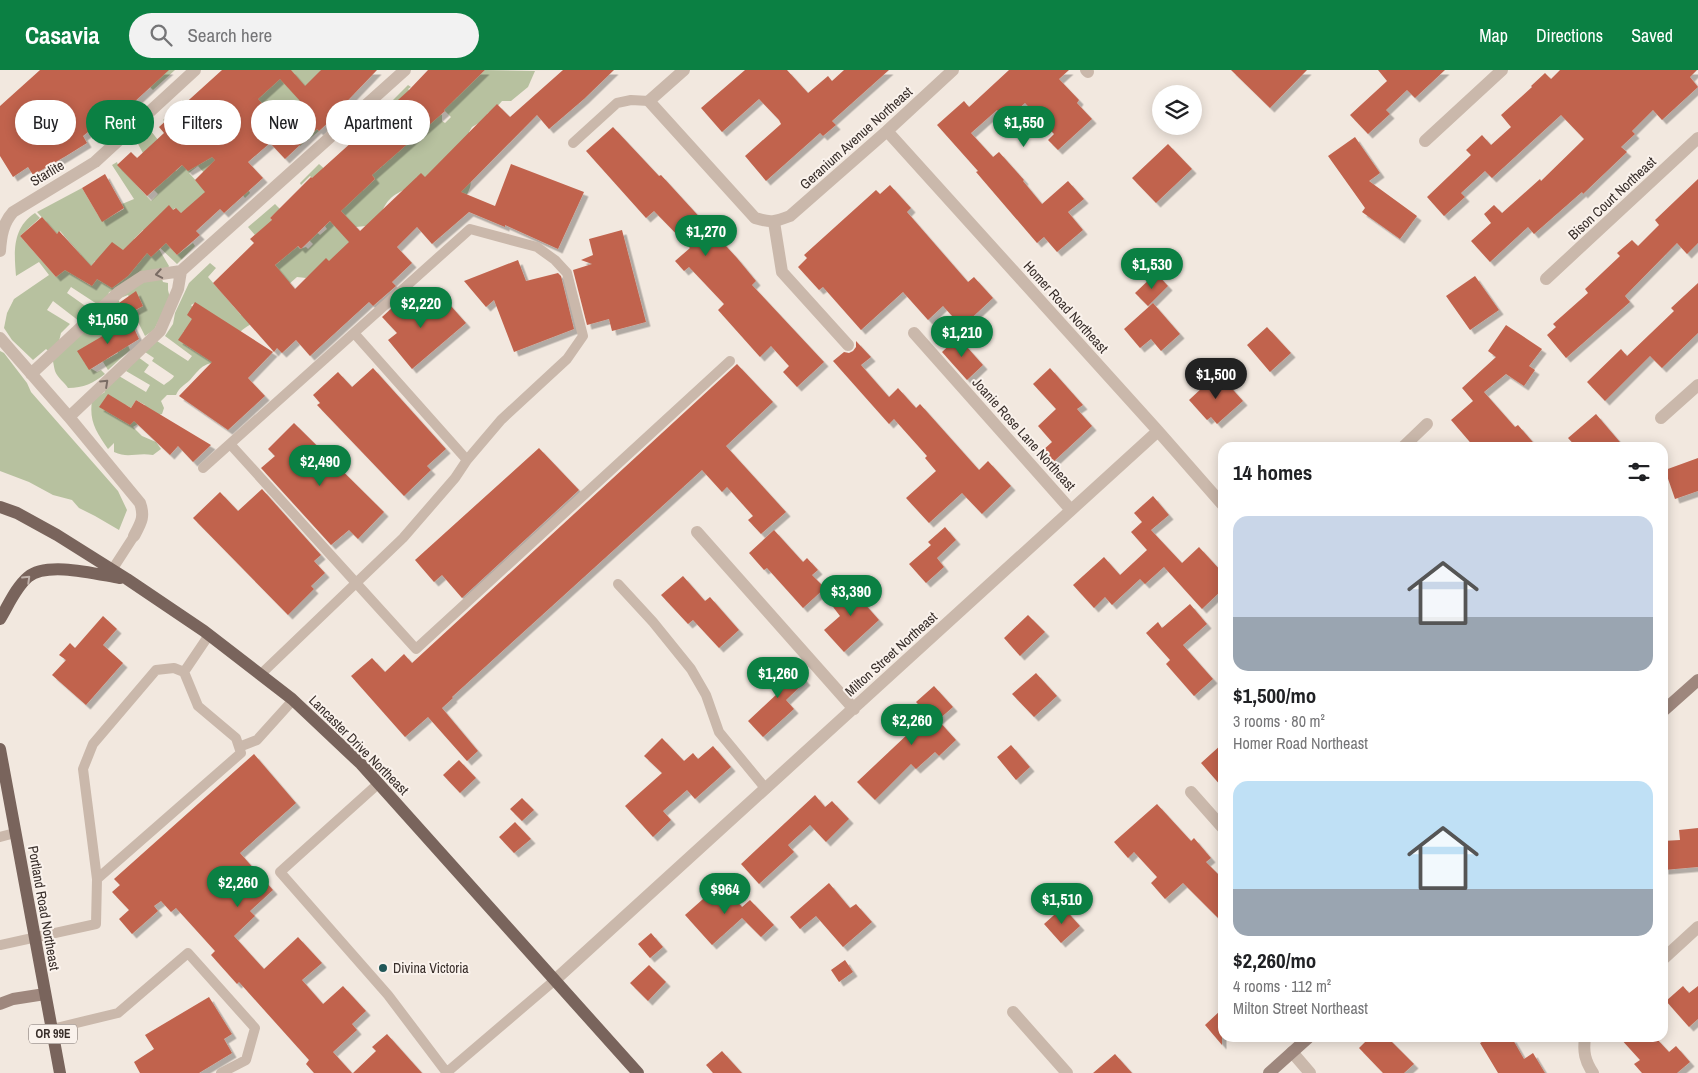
<!DOCTYPE html>
<meta charset="utf-8">
<style>
body{margin:0;font-family:"Archivo Narrow",sans-serif;background:#f2f2f2;color:#202124;height:100vh;display:flex;flex-direction:column;font-size:19px;white-space:nowrap}
*{box-sizing:border-box;margin:0}
p{font-size:16px;color:#757577}
.icon{flex:none;width:28px;height:28px;fill:none;stroke:currentColor;stroke-width:2;stroke-linecap:round;stroke-linejoin:round}
.map{position:relative;flex:1;overflow:hidden}
.side{position:absolute;left:1218px;top:372px;width:450px;height:600px;display:flex;flex-direction:column;background:#fff;border-radius:15px;box-shadow:0 2px 12px #0003}
.side>*{flex:none}
.hud{position:absolute;left:15px;top:30px;width:475px;height:45px;display:flex;gap:10px}
.buttons{position:absolute;left:1152px;top:15px;display:grid;gap:10px}
.buttons a{display:grid;place-items:center;width:50px;height:50px;border-radius:50%;background:#fff;box-shadow:0 2px 12px #0003;font-size:25px}
.price{position:absolute;translate:-50% -42px;padding:0 11px;border-radius:18px;background:#0b8043;color:#fff;font-size:16px;line-height:32px;filter:drop-shadow(0 1px 2px #0008)}
.price::after{content:'';position:absolute;left:50%;top:30px;width:15px;height:11px;margin-left:-8px;background:inherit;clip-path:polygon(0 0,100% 0,50% 100%)}
.price.current{background:#222;color:#fff}
ul{padding:0;list-style:none}
li{display:grid;align-content:center;gap:10px;height:265px;padding:0 15px}
li span{display:grid;place-items:center;height:155px;border-radius:15px;color:#555}
li>.icon{margin-inline-start:auto}
span .icon{width:90px;height:90px;fill:#fffc;stroke-width:1}
li b{font-size:21px}
h2{display:flex;justify-content:space-between;align-items:center;height:60px;padding:0 15px;font-size:21px}
.pill{padding:0 18px;border-radius:22px;background:#fff;box-shadow:0 2px 12px #0003;font-size:18px;line-height:45px}
.pill.current{background:#0b8043;color:#fff}
header{display:flex;align-items:center;gap:30px;box-sizing:border-box;height:70px;padding:0 25px;background:#0b8043;color:#fff}
header strong{font-size:24px}
nav{display:flex;gap:28px;margin-inline-start:auto;font-size:18px}
.search{width:350px;height:45px;background:#f2f2f2;display:flex;align-items:center;gap:12px;box-sizing:border-box;padding:0 18px;border-radius:28px;color:#757577;font-size:19px}
.map>svg:first-child{display:block}
.green{fill:#b7c19f;fill-rule:evenodd}
.building{fill:#c1644e;fill-rule:evenodd;filter:url(#shadow)}
.lines{fill:none;stroke-linecap:round;stroke-linejoin:round}
.lane{stroke:#cab8ab;stroke-width:10}
.street{stroke:#cab8ab;stroke-width:12}
.secondary{stroke:#9e877d;stroke-width:12}
.primary{stroke:#79645c;stroke-width:12}
.oneway{stroke:#7a6c64}
.oneway2{stroke:#c0b2ab}
.poi-dot{fill:#215758;stroke:#faf2ec;stroke-width:2}
.labels{text-anchor:middle;dominant-baseline:central;stroke-width:4;stroke-linejoin:round;paint-order:stroke}
.shield{fill:#faf2ec;stroke:#726964;stroke-width:1}
.shield-label{font-size:12px;font-weight:bold;fill:#382e2a}
.street-label{font-size:14px;fill:#382e2a;stroke:#faf2ec}
.poi-label{font-size:14px;fill:#382e2a;stroke:#faf2ec;text-anchor:start}
</style>
<header>
<strong>Casavia</strong>
<div class="search"><svg class="icon" aria-label="search" viewBox="0 0 24 24"><circle cx="10" cy="10" r="6"/><path d="M15 15l6 6"/></svg>Search here</div>
<nav><a>Map</a><a>Directions</a><a>Saved</a></nav>
</header>
<div class="map">
<svg width="1698" height="1003" viewBox="0 0 1698 1003">
<defs>
<filter id="shadow"><feDropShadow dx="4.5" dy="4.5" stdDeviation="0" flood-color="#0004"/></filter>
</defs>
<rect width="100%" height="100%" fill="#f2e8df"/>
<!-- green -->
<path class="green" d="M168,0H175L153,20L150,17Z
M291,0H321L307,38L302,42L319,61L307,71L302,66L309,60L284,33L276,41L304,73L300,76L270,43L225,95L249,121L250,123L245,128L237,117L206,105L198,96L189,103L210,126L181,143L175,138L153,158L177,185L193,173L195,176L177,194L156,174L169,196L162,209L163,212L168,213V220L170,228L154,260L145,266L133,242L143,236L139,228H130L128,225L118,229L124,242L117,245L116,249L130,280L108,300L97,282L101,280L107,289L118,283L108,264L84,285V292L90,298L97,302L101,300L105,304C93,313 84,318 68,318C65,313 57,307 55,301C53,293 53,284 46,279L33,290L12,270L4,258L7,243L14,229L49,205L39,192L16,206C14,182 12,158 35,143L40,148L20,166L56,207L81,185L60,161L57,164L37,142L82,118L98,145L104,150L124,139L122,134L134,129L112,95L117,92L118,95L151,131L158,124L154,120L160,114L138,74L151,61L162,75L157,81L176,101L183,94L166,52L163,50L183,30L186,33L250,3ZM143,160L153,170L139,174L134,169ZM95,191L103,195L90,215L79,208L84,200L89,199ZM138,202L58,275L61,263L70,254L47,240L53,231L79,251L91,240L67,223L71,217L97,234L107,230L109,222L116,220Z
M431,0H456V4L452,10L463,21L485,0L535,1L528,17L511,31H502L496,38L488,43L484,50L472,57L469,62L471,70L456,91L457,98C479,108 470,119 461,135H451L443,132L439,114L424,112L417,107C409,122 400,119 390,129C382,136 381,151 370,155C365,157 357,156 351,158C350,170 355,171 355,181L338,185L335,193L343,203L361,208L365,223L359,233L351,238C338,232 340,227 340,214L333,210L326,211L322,207L321,196L306,208L297,207L280,222L282,225C280,246 251,250 239,263C232,271 234,283 225,291C203,294 204,294 190,310C184,316 180,316 176,325H167L161,331L164,338L162,344C151,346 143,351 133,357L142,366L156,372L161,379L153,385C136,382 129,389 114,382V373L108,379C96,361 89,352 92,330L105,322L103,319L119,306L146,322L150,315L126,301L138,287L149,295L144,302L164,315C167,312 172,310 174,306L152,291L154,288L145,282L157,271L188,291L192,286L165,266L173,254L175,243L189,213L210,193L216,198L208,207L241,245L256,223L241,206L245,202L249,206L262,194L256,187L261,183L268,189L264,193L273,203L257,218L266,224L272,221L282,212L275,203L278,200L275,195L280,191L278,189L290,178L268,154L255,165L248,157L275,134L280,139L270,148L300,179L306,177L308,179L313,174L297,158L303,151L320,165L327,159L325,156L330,151L337,155L346,147L332,131L338,125L321,108L316,112L310,106L301,115L300,113L319,94L339,112L344,107L356,120C362,116 371,114 375,109L360,92L368,84L380,98L387,90L383,85L390,79L389,77L396,70L403,78L405,71L413,59L407,52L411,47L397,31L394,34L392,31L408,15L411,17L408,19L430,41L437,40L442,45V51L445,53L451,47L437,33L443,28L449,34L457,27L444,13L434,10L430,6L433,3ZM195,233L225,252L222,261C211,266 208,269 205,281L200,284L179,270L184,261L200,271L208,259L205,257L207,249C202,242 195,242 191,235ZM136,330L145,335L131,351L127,348L128,339L126,335L131,338Z
M0,281L4,283L27,313L31,322L118,421L127,440L119,460L95,446L79,438L72,430L53,425L29,412L0,401Z"/>
<!-- building -->
<path class="building" d="M40,0H169L94,69L88,62L83,66L87,73L66,86L33,105L28,97L13,107L0,86V36Z
M222,0H291L305,16L321,0H377L331,48L332,49L319,61L317,59L285,89L270,73L248,92L263,108L224,143L220,139L196,161L200,165L177,185L166,173L151,187L147,183L128,206L112,218L97,209L92,216L65,200L56,207L20,166L42,147L57,164L59,161L91,196L112,172L123,180L169,135L173,140L176,138L181,143L205,122L195,110L215,90L212,87L188,101L182,95L147,126L117,95L131,82L137,88L164,63L159,57ZM280,9L312,44L289,63L258,29Z
M428,0H485L444,40L445,41L372,105L375,109L341,141L360,161L421,103L425,107L497,34L510,47L563,0H614L584,29L549,59L537,45L461,122L495,136L511,94L584,122L558,179L505,155V157L469,142L432,174L417,157L397,177L412,193L392,212L396,216L373,236L369,232L310,286L296,270L282,283L277,278L274,282L213,213L254,173L250,169L272,150L270,148L311,107L312,108L353,71L355,73L379,51L377,49L409,20ZM330,151L349,172L329,191L326,188L295,219L275,195L298,176L301,179Z
M745,0H787L808,23L828,6L832,11L844,0H889L832,51L836,55L823,66L820,63L766,111L745,86L781,54L779,50L759,29L722,62L701,38Z
M1009,0H1069L1059,9L1079,30L1077,33L1092,49L1058,80L1048,70L1054,64L1025,33L1006,50L997,40L971,63L993,87L999,82L1024,110L1023,111L1042,134L1068,111L1084,129L1068,142L1083,160L1057,182L1044,167L1037,173L976,102L978,101L937,55L964,31L969,37Z
M1231,0H1307L1270,38Z
M1378,0H1445L1415,28L1407,20L1386,40L1390,44L1368,64L1350,45L1387,11Z
M1560,0H1697L1690,7L1698,17L1662,50L1653,40L1632,61L1635,64L1621,77L1627,82L1583,124L1582,122L1534,164L1528,157L1490,192L1471,171L1491,153L1484,144L1494,135L1502,143L1540,109L1541,111L1584,69L1561,45L1492,108L1485,101L1461,123L1465,127L1444,146L1427,127L1471,85L1466,80L1482,65L1491,75L1511,57L1501,45L1532,17L1531,16L1545,3L1551,9Z
M613,57L659,106L661,105L737,188L756,211L752,215L824,292L797,317L783,302L789,296L771,276L760,287L718,240L724,234L689,197L684,201L675,191L690,178L654,141L646,148L586,81Z
M1355,67L1380,103L1369,111L1417,146L1400,169L1362,142L1365,138L1328,86Z
M1168,74L1192,99L1156,133L1132,108Z
M105,104L124,138L102,152L82,118Z
M1698,109V173L1687,184L1677,173L1625,226L1630,232L1566,288L1547,265L1556,257L1553,254L1588,223L1585,219L1620,186L1617,183L1632,170L1638,176L1659,155L1655,150Z
M890,115L911,138L907,142L968,212L974,207L993,228L962,257L943,236L928,250L903,222L861,260L823,217L819,220L798,197L807,188L804,185L876,120L880,124Z
M622,160L646,252L612,261L609,249L587,255L573,200L592,194L581,190L593,185L589,169Z
M518,190L526,211L558,203L561,206L574,259L514,282L494,230L486,237L464,211Z
M1156,203L1168,216L1148,236L1135,223Z
M1475,206L1499,240L1470,260L1446,226Z
M1698,213V263L1662,298L1650,286L1605,331L1587,312L1621,279L1627,286L1674,241L1671,238Z
M136,221L143,236L115,251L121,235L119,233Z
M405,226L421,244L442,226L466,253L412,299L388,270L397,263L382,247Z
M195,232L273,282L248,308L265,326L228,360L179,326L212,292L178,270L192,249L187,245Z
M1153,233L1180,264L1161,281L1151,269L1140,278L1124,259Z
M130,250L139,269L89,300L77,281Z
M1506,255L1542,279L1529,296L1535,300L1524,316L1506,304L1484,322L1515,357L1518,355L1538,378H1475L1451,350L1473,331L1462,318L1496,287L1488,281Z
M1267,257L1291,283L1270,302L1247,275Z
M958,267L983,295L967,310L942,282Z
M856,271L871,287L861,295L889,327L898,318L916,338L920,334L979,400L988,391L1011,416L982,444L962,423L929,453L906,428L936,401L925,388L927,386L894,349L889,354L833,291L844,282L849,283L853,281L856,277Z
M737,294L773,332L726,376L786,442L761,464L748,450L753,446L727,417L722,422L702,400L452,627L453,628L442,638L478,681L467,691L428,647L405,667L351,606L372,588L385,602L404,584L412,593Z
M373,298L446,379L427,396L431,400L404,426L317,335L320,333L313,325L338,302L352,317Z
M1050,298L1083,335L1077,339L1092,356L1052,393L1042,381L1052,372L1038,356L1056,339L1033,314Z
M1218,303L1243,331L1217,354L1211,347L1207,350L1189,330Z
M108,324L131,338L136,330L211,375L193,392L178,376L170,385L134,351L130,355L99,337Z
M1596,344L1625,378H1577L1568,368Z
M294,353L384,442L358,469L349,460L331,475L261,398L275,386L268,379Z
M539,378L579,420L462,528L442,505L434,512L415,490Z
M1698,388V421L1675,429L1665,400Z
M262,419L321,485L314,491L325,503L311,516L314,519L288,545L193,448L220,422L238,441Z
M1153,426L1169,445L1151,460L1182,493L1199,477L1222,502V520L1202,539L1164,497L1145,514L1140,509L1112,535L1105,527L1094,538L1073,515L1104,487L1120,505L1147,480L1131,462L1142,452L1134,443Z
M945,457L956,470L937,488L944,497L926,513L909,494L931,475L928,472Z
M774,460L803,492L807,488L818,500L812,505L825,518L803,538L767,498L764,500L749,483Z
M683,506L705,531L710,527L739,560L719,578L693,550L688,554L661,525Z
M855,510L870,528L864,533L879,550L844,582L824,560L840,546L830,533Z
M1190,534L1207,554L1183,575L1213,609L1194,626L1166,594L1170,590L1146,563L1158,552L1162,558Z
M1028,545L1045,562L1020,586L1004,568Z
M103,546L117,559L103,575L123,593L86,635L52,605L66,590L59,585L70,573L75,578Z
M785,587L806,611L786,630L794,639L763,667L748,651L778,623L771,616L782,606L774,598Z
M1036,603L1057,626L1034,647L1012,624Z
M934,616L953,637L938,650L956,670L939,686L935,682L916,699L911,694L875,730L857,712L928,645L916,632Z
M662,668L684,691L693,683L698,689L713,676L731,697L695,729L687,720L663,741L671,750L653,767L625,736L662,703L644,686Z
M1222,674V717L1201,693Z
M1011,675L1030,697L1016,710L997,687Z
M254,684L296,733L240,783L273,820L250,841L255,846L234,866L264,899L298,867L322,893L302,910L323,934L343,916L366,941L352,954L357,960L333,982L352,1003H314L306,994L309,990L239,912L237,914L211,885L215,881L176,838L171,842L161,831L154,836L158,841L132,864L119,849L129,840L112,822L120,815L114,809Z
M459,690L476,708L460,723L443,705Z
M815,725L825,737L832,731L849,749L826,772L810,755L788,775L794,782L759,814L741,794Z
M522,728L534,740L522,751L510,739Z
M1157,734L1191,771L1194,768L1211,788L1206,792L1222,808V852L1183,813L1165,829L1151,813L1157,807L1134,782L1128,788L1114,772Z
M515,752L531,769L514,783L499,767Z
M1698,758V797L1664,800L1662,771L1680,770L1679,760Z
M721,813L742,837L750,830L774,855L761,867L742,848L712,875L685,845Z
M829,813L850,838L856,834L872,852L843,877L816,846L800,859L790,847Z
M1063,837L1080,856L1061,873L1044,854Z
M651,863L663,877L650,888L638,874Z
M845,890L853,902L839,912L831,900Z
M649,895L666,912L648,931L630,913Z
M1683,916L1689,923L1698,916V949L1689,957L1666,931Z
M209,927L232,964L224,969L232,983L199,1003H140L134,992L154,979L145,965Z
M1222,939V975L1205,955Z
M387,964L422,1003H353L376,981L372,977Z
M1369,968H1388L1414,994L1404,1003H1383L1359,978Z
M1489,968H1512L1524,989L1533,983L1545,1003H1498L1480,973Z
M1620,968H1656L1669,982L1676,976L1690,992L1677,1003H1642L1634,994L1640,990Z
M722,981L742,1003H713L706,995Z
M1115,984L1132,1003H1093Z"/>
<g class="lines">
<!-- lane -->
<path class="lane" d="M573,73L617,33L631,30L649,31
M354,263L467,390
M230,374L416,579L730,291
M203,398L470,159L537,177L555,190L567,203L583,266L567,289L501,350L467,390L455,408L403,468L261,604
M112,500L134,466
M618,514L653,552L691,599L706,625L719,662L766,719
M239,677L257,670L293,630
M379,713L280,802L388,925L447,1003
M0,767L15,763
M97,809L83,699L93,674L156,600L174,598L184,602
M0,875L96,854L97,809L241,683L236,668L198,636L184,602L209,565
M52,959L118,943L188,883L255,958L246,990L221,1003
M446,1003L555,910"/>
<!-- street -->
<path class="street" d="M684,0L649,31L755,148C771,153 774,152 790,146L887,61L953,0
M1086,0L1088,2
M887,61L1158,361L1222,434
M1425,71L1502,0
M774,152L782,202L848,275
M0,181C1,166 3,153 13,142L95,92L195,0
M181,201L405,0
M1546,209L1698,68
M914,263L1071,440
M0,268L69,347L140,433C145,447 141,453 134,466
M31,304L119,222L142,207L181,201L178,219L160,261L69,347
M1661,348L1698,315
M1402,378L1427,354
M697,462L854,639
M1191,722L1222,757
M1662,890L1698,857
M555,910L1158,361
M1013,942L1067,1003
M1585,968C1583,982 1585,991 1593,1003
M1292,982L1310,1003"/>
<!-- secondary -->
<path class="secondary" d="M1662,642L1698,610
M0,934L13,929L45,924
M1269,1003L1308,968"/>
<!-- primary -->
<path class="primary" d="M0,437L17,443L57,465L127,509L204,561L292,629L361,694L638,1003
M0,549C8,536 16,517 28,507C47,491 96,504 120,508
M0,679L60,1003"/>
</g>
<!-- one-way arrows -->
<defs><path id="oneway-chevron" d="M-2-3.5L2.5 0L-2 3.5" fill="none" stroke-width="1.6" stroke-linecap="round" stroke-linejoin="round" transform="scale(1.25)"/></defs>
<g class="oneway">
<use href="#oneway-chevron" transform="translate(159 204) rotate(170)"/>
<use href="#oneway-chevron" transform="translate(105 313) rotate(-43)"/>
</g>
<use class="oneway2" href="#oneway-chevron" transform="translate(27 509) rotate(-44)"/>
<!-- markers -->
<circle class="poi-dot" cx="383" cy="898" r="5"/>
<g class="labels">
<!-- shield labels -->
<rect class="shield" x="29" y="954.5" width="48" height="19" rx="4"/>
<g class="shield-label">
<text x="53" y="964">OR 99E</text>
</g>
<!-- street labels -->
<g class="street-label">
<text transform="translate(856 68) rotate(-42)">Geranium Avenue Northeast</text>
<text transform="translate(47 103) rotate(-31)">Starlite</text>
<text transform="translate(1612 128) rotate(-43)">Bison Court Northeast</text>
<text transform="translate(1066 237) rotate(48)">Homer Road Northeast</text>
<text transform="translate(1024 364) rotate(48)">Joanie Rose Lane Northeast</text>
<text transform="translate(891 584) rotate(-42)">Milton Street Northeast</text>
<text transform="translate(359 675) rotate(45)">Lancaster Drive Northeast</text>
<text transform="translate(44 838) rotate(80)">Portland Road Northeast</text>
</g>
<!-- poi labels -->
<g class="poi-label">
<text x="393" y="898">Divina Victoria</text>
</g>
</g>
</svg>
<div class="buttons">
<a><svg class="icon" aria-label="layers" viewBox="0 0 24 24"><path d="M12 4l9 5-9 5-9-5zM3 14l9 5 9-5"/></svg></a>
</div>
<b class="price" style="left:1024px;top:78px">$1,550</b>
<b class="price" style="left:706px;top:187px">$1,270</b>
<b class="price" style="left:1152px;top:220px">$1,530</b>
<b class="price" style="left:421px;top:259px">$2,220</b>
<b class="price" style="left:108px;top:275px">$1,050</b>
<b class="price" style="left:962px;top:288px">$1,210</b>
<b class="price current" style="left:1216px;top:330px">$1,500</b>
<b class="price" style="left:320px;top:417px">$2,490</b>
<b class="price" style="left:851px;top:547px">$3,390</b>
<b class="price" style="left:778px;top:629px">$1,260</b>
<b class="price" style="left:912px;top:676px">$2,260</b>
<b class="price" style="left:238px;top:838px">$2,260</b>
<b class="price" style="left:725px;top:845px">$964</b>
<b class="price" style="left:1062px;top:855px">$1,510</b>
<div class="hud">
<a class="pill">Buy</a>
<a class="pill current">Rent</a>
<a class="pill">Filters</a>
<a class="pill">New</a>
<a class="pill">Apartment</a>
</div>
<section class="side">
<h2>14 homes<svg class="icon" aria-label="filters" viewBox="0 0 24 24"><path d="M4 7h16M4 17h16"/><circle cx="9" cy="7" r="2"/><circle cx="15" cy="17" r="2"/></svg></h2>
<ul>
<li><span style="background:linear-gradient(#c9d6e8 65%,#9aa5b1 0)"><svg class="icon" aria-label="home" viewBox="0 0 24 24"><path d="M3 11l9-7 9 7M6 9v11h12V9"/></svg></span><div><b>$1,500/mo</b><p>3 rooms · 80 m²</p><p>Homer Road Northeast</p></div></li>
<li><span style="background:linear-gradient(#bfe0f5 70%,#9aa5b1 0)"><svg class="icon" aria-label="home" viewBox="0 0 24 24"><path d="M3 11l9-7 9 7M6 9v11h12V9"/></svg></span><div><b>$2,260/mo</b><p>4 rooms · 112 m²</p><p>Milton Street Northeast</p></div></li>
</ul>
</section>
</div>
